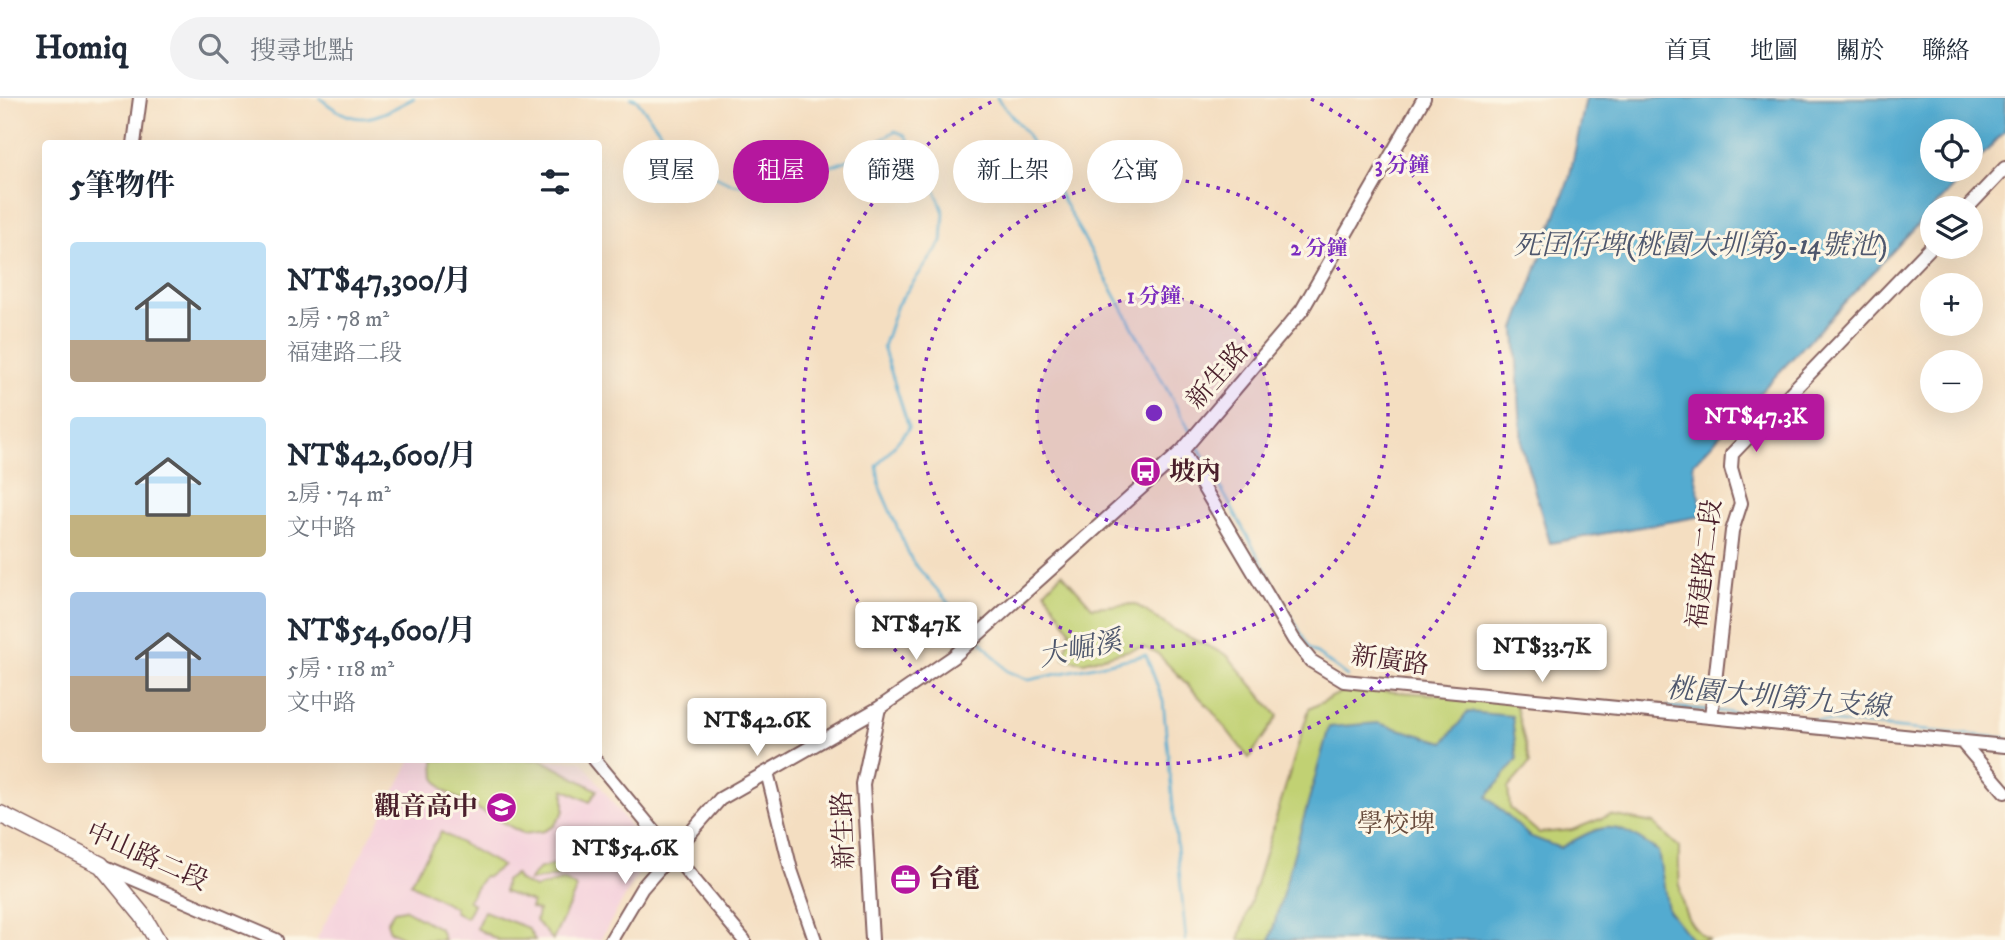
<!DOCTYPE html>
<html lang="zh-TW">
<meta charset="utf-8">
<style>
body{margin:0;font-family:"IM FELL DW Pica","Noto Serif TC",serif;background:#f2f2f3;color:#1f2937;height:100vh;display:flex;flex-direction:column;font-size:26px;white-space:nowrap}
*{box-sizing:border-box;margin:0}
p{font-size:23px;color:#747a83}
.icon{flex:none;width:38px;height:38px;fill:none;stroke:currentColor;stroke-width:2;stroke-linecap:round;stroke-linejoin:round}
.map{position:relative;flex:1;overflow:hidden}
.panel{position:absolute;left:42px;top:42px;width:560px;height:623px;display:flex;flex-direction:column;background:#fff;border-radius:7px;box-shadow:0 7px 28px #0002}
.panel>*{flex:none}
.hud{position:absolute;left:623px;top:42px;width:665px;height:63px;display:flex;gap:14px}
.controls{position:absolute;left:1920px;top:21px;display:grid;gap:14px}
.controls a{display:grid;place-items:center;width:63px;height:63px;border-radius:50%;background:#fff;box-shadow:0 7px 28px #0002;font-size:35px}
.price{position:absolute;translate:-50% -60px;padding:0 16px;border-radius:7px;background:#fff;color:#222;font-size:23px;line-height:46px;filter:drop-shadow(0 2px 4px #0008)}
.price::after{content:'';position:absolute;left:50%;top:42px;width:21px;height:16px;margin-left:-10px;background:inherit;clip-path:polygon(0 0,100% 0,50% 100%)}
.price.current{background:#b5179e;color:#fff}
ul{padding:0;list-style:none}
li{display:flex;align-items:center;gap:21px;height:175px;padding:0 28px}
li span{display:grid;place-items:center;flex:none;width:196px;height:140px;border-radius:7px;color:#555}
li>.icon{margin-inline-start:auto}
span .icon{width:84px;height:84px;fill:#fffc;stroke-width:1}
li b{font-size:30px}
h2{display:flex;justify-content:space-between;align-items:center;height:84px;padding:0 28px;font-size:30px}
.tag{padding:0 24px;border-radius:32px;background:#fff;box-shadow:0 7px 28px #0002;font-size:24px;line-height:63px}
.tag.current{background:#b5179e;color:#fff}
header{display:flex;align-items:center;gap:42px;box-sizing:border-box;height:98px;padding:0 35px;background:#fff;border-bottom:2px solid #e0e1e3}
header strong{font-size:33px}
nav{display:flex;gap:38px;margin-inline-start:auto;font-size:24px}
.search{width:490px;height:63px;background:#f2f2f3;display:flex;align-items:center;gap:18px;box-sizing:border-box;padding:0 24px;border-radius:38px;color:#747a83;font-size:26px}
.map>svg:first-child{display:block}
.built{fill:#f4cfdc}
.green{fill:#c1d173;stroke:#86784f;stroke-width:2}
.water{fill:#53abd0;stroke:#4e657e;stroke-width:2}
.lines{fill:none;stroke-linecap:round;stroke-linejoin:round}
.stream{stroke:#53abd0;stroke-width:2.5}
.minor-casing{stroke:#866260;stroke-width:16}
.major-casing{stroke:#866260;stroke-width:19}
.minor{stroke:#fff;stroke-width:12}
.major{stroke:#fff;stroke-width:16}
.ring{fill:none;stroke:#7b2cbf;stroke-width:3.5;stroke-dasharray:3.5 7}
.labels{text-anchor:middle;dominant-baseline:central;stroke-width:6;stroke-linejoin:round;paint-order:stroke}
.street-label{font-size:26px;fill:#4a1f2b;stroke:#fcf5e5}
.poi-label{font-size:26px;font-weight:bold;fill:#4a1f2b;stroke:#fcf5e5;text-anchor:start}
.park-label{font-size:26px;fill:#684c3d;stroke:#fcf5e5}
.water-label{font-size:28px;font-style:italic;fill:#4e576d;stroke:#fcf5e5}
.centre{fill:#7b2cbf;stroke:#fcf5e5;stroke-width:3.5}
.ring-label{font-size:21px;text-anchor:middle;font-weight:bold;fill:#7b2cbf;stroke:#fcf5e5;stroke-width:6;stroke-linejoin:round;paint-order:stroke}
</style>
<header>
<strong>Homiq</strong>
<div class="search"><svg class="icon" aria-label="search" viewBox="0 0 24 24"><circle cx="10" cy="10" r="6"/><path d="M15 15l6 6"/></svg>搜尋地點</div>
<nav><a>首頁</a><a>地圖</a><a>關於</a><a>聯絡</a></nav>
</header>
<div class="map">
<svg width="2005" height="842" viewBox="0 0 2005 842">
<rect width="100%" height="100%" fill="#fcf5e5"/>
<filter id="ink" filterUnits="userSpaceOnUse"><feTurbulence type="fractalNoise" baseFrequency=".0143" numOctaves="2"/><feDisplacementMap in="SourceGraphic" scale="14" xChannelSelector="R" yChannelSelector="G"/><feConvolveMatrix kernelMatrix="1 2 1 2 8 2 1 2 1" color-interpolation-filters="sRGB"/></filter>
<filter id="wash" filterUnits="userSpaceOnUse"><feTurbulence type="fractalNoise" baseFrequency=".00686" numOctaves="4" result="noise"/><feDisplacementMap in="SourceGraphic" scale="28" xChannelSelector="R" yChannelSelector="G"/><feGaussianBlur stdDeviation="1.57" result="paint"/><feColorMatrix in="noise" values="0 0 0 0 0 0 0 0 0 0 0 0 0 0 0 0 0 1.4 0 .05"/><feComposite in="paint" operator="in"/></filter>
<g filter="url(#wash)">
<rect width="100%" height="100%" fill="#f4dec1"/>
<!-- built -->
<path class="built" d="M411,662L582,663L650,755L600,842H316Z"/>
<!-- green -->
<path class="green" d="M1062,475L1092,509L1135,506L1174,532L1227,557L1278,618L1249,660L1208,608L1156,554L1142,549L1084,564L1064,561L1070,532L1045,493Z
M1347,591L1514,601L1530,665L1508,690L1510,710L1539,735L1572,732L1610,717L1653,725L1679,749C1679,782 1676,825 1710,842H1239L1309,611Z
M434,662H542L597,692L590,704L564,691V713L554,728L544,733L524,736L444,693L435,680Z
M441,734L502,768L487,779L484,778L468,802L473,806L466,820L454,813L455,810L410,785Z
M566,755L568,757L559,778L529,783L538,771L558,765Z
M515,776L519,783L535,790L564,782L577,790L553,842L536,823L538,813L530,810L532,804L504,794L505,783Z
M404,811L440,831L444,842H407L390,833L387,824L394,813Z
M484,813L528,830L535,842H498L476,830Z"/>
<!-- water -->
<path class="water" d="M1586,0H2005V33L1971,70L1970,33H1932V72H1969L1693,366L1703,418L1550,445L1522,349L1515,231L1569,81Z
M1468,614L1512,618L1517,661L1487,699L1529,738L1560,750C1609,723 1611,722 1658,753L1668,812L1692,842H1270L1329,629L1378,625L1444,644Z"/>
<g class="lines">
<!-- stream -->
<path class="stream" d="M320,0C357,32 374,21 414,0
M631,0L637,2L680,60L732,86L770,90L851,61L895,33L905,37L926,68L944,115L942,144L897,207L883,249L909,330L877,368L880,390L912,463L974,534
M997,0L1026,35L1192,337
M1195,343L1309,550L1347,578
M980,542L1007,573L1029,582L1146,557L1163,603L1186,842
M1667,609L1709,612
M1716,613L2005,640"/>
</g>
</g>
<g filter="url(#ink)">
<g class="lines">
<defs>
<path id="minor" d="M134,46L140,0
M1967,110L2005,70
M1182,353L1294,542L1311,563L1344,583L2005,648
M1711,619L1732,433L1741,405L1731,370L1732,356L1932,148
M1961,643L2005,694
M595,662L744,842
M767,674L791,772L815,842
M101,767L276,842
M611,842L642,790L720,701L879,610L953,559L1182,353L1302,212L1424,0
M872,842L863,686L879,610"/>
<path id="major" d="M0,716L101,767L143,818L157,842"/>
</defs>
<!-- minor casing -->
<use href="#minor" class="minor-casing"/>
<!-- major casing -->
<use href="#major" class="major-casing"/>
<!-- minor -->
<use href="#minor" class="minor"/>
<!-- major -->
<use href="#major" class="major"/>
</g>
</g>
<!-- distance rings -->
<circle cx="1154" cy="315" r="117" fill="#7b2cbf" fill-opacity=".12"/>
<g class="ring">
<circle cx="1154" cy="315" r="117"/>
<circle cx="1154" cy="315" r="234"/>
<path d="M1311 1A351 351 0 1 1 997 1"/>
</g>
<!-- icons -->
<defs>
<symbol id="bus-disc" viewBox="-11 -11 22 22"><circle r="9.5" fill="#b5179e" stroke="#fcf5e5"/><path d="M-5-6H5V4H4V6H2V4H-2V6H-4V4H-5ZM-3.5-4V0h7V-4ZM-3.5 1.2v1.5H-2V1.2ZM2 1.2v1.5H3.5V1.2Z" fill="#fff"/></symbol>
<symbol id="school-disc" viewBox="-11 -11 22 22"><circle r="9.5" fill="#b5179e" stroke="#fcf5e5"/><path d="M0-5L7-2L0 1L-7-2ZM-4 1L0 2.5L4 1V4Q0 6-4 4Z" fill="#fff"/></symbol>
<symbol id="office-disc" viewBox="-11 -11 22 22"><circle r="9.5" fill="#b5179e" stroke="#fcf5e5"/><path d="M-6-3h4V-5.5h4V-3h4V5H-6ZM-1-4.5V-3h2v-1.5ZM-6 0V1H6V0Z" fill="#fff"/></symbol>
</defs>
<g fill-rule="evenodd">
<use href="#bus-disc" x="1128" y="356" width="35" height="35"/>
<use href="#school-disc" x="484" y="692" width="35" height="35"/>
<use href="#office-disc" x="888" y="764" width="35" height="35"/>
</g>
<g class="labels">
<!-- street labels -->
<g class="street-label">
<text transform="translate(1218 278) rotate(-49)">新生路</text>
<text transform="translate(1705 466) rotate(-83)">福建路二段</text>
<text transform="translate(1390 563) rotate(8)">新廣路</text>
<text transform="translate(844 732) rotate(-92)">新生路</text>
<text transform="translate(147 759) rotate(24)">中山路二段</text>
</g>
<!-- poi labels -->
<g class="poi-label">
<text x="1169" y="374">坡內</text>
<text x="478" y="709" text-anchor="end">觀音高中</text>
<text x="928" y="781">台電</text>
</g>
<!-- park labels -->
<g class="park-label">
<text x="1396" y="726">學校埤</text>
</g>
<!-- water labels -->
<g class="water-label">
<text x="1700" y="147">死囝仔埤(桃園大圳第9-14號池)</text>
<text transform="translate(1080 551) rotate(-12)">大崛溪</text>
<text transform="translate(1778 600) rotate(5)">桃園大圳第九支線</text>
</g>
</g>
<circle cx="1154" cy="315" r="10" class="centre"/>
<g class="ring-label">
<text x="1402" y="74">3 分鐘</text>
<text x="1319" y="157">2 分鐘</text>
<text x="1154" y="205">1 分鐘</text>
</g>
</svg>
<div class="controls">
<a><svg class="icon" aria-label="locate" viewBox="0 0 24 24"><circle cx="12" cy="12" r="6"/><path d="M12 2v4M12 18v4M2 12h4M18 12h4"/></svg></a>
<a><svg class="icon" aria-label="layers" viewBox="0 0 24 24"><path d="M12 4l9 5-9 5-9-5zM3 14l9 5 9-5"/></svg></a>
<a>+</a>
<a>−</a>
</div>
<b class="price current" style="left:1756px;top:356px">NT$47.3K</b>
<b class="price" style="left:916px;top:564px">NT$47K</b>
<b class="price" style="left:1542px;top:586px">NT$33.7K</b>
<b class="price" style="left:757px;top:660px">NT$42.6K</b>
<b class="price" style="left:625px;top:788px">NT$54.6K</b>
<div class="hud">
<a class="tag">買屋</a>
<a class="tag current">租屋</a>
<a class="tag">篩選</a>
<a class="tag">新上架</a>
<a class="tag">公寓</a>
</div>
<section class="panel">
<h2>5筆物件<svg class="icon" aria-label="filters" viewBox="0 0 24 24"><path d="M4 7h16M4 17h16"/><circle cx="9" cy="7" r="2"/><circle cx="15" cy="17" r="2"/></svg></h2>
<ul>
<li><span style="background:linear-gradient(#bfe0f5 70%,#b9a48a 0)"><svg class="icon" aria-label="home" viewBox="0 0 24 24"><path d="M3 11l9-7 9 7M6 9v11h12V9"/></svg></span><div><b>NT$47,300/月</b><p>2房 · 78 m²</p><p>福建路二段</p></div></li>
<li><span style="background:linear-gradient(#bfe0f5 70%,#c2b280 0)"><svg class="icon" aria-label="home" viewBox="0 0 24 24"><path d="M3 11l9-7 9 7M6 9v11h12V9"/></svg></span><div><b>NT$42,600/月</b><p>2房 · 74 m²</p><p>文中路</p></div></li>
<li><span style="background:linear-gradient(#a9c7e8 60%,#b9a48a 0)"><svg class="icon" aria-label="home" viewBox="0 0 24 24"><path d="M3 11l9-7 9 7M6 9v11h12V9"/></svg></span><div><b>NT$54,600/月</b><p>5房 · 118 m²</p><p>文中路</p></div></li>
</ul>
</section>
</div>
